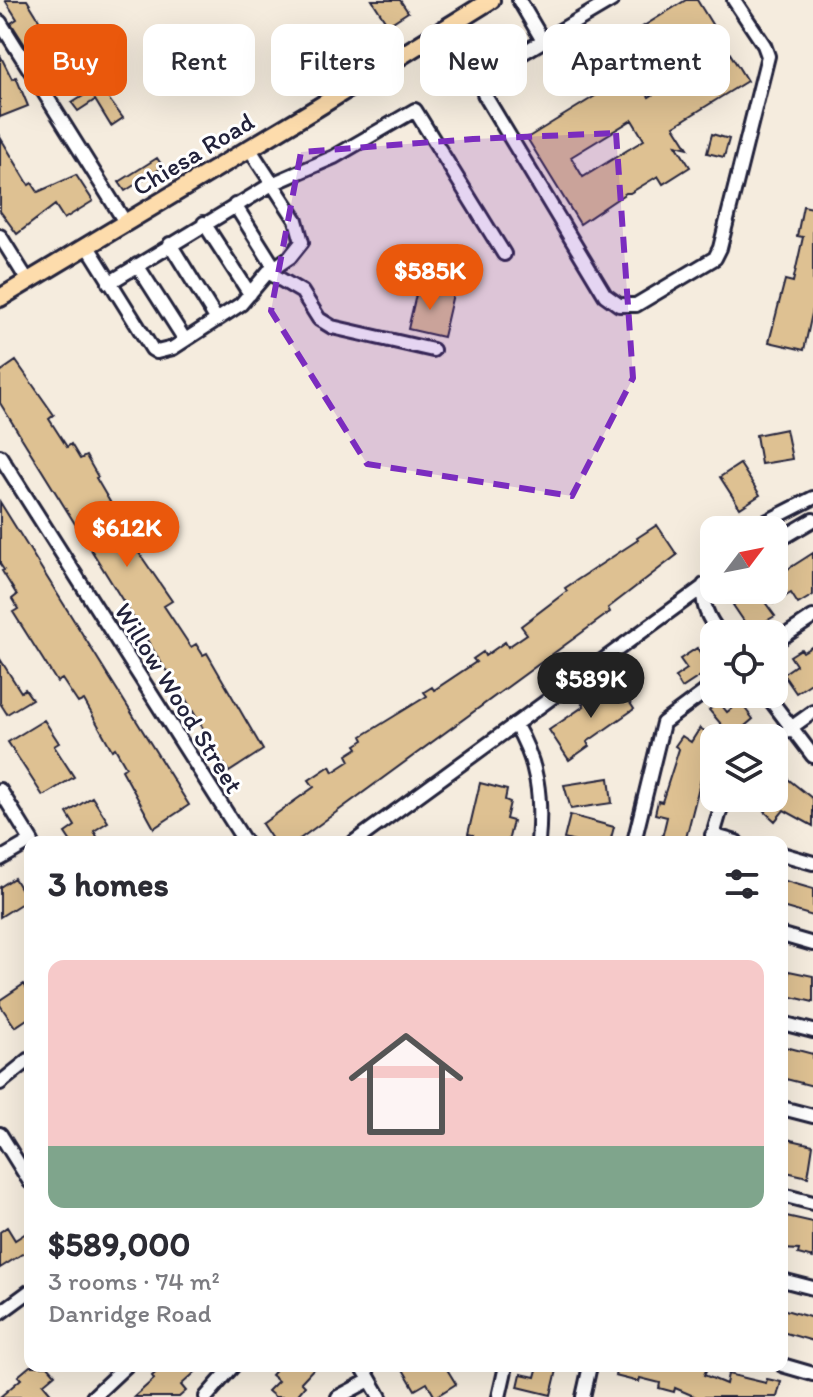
<!DOCTYPE html>
<meta charset="utf-8">
<style>
body{margin:0;font-family:Itim,sans-serif;background:#f7f7f7;color:#2b2b33;height:100vh;display:flex;flex-direction:column;font-size:30px;white-space:nowrap}
*{box-sizing:border-box;margin:0}
p{font-size:26px;color:#7c7c81}
.icon{flex:none;width:44px;height:44px;fill:none;stroke:currentColor;stroke-width:2;stroke-linecap:round;stroke-linejoin:round}
.map{position:relative;flex:1;overflow:hidden}
.sheet{position:absolute;left:24px;top:836px;width:764px;height:536px;display:flex;flex-direction:column;background:#fff;border-radius:16px;box-shadow:0 8px 32px #0002}
.sheet>*{flex:none}
.top-card{position:absolute;left:24px;top:24px;width:766px;height:72px;display:flex;gap:16px}
.needle{width:52px;rotate:58deg}
.buttons{position:absolute;left:700px;top:516px;display:grid;gap:16px}
.buttons a{display:grid;place-items:center;width:88px;height:88px;border-radius:16px;background:#fff;box-shadow:0 8px 32px #0002;font-size:40px}
.price{position:absolute;translate:-50% -68px;padding:0 18px;border-radius:28px;background:#ea580c;color:#fff;font-size:26px;line-height:52px;filter:drop-shadow(0 2px 4px #0008)}
.price::after{content:'';position:absolute;left:50%;top:48px;width:24px;height:18px;margin-left:-12px;background:inherit;clip-path:polygon(0 0,100% 0,50% 100%)}
.price.active{background:#222;color:#fff}
ul{padding:0;list-style:none}
li{display:grid;align-content:center;gap:16px;height:424px;padding:0 24px}
li+li{border-top:2px solid #e1e1e2}
li span{display:grid;place-items:center;height:248px;border-radius:16px;color:#555}
li>.icon{margin-inline-start:auto}
span .icon{width:144px;height:144px;fill:#fffc;stroke-width:1}
li b{font-size:34px}
h2{display:flex;justify-content:space-between;align-items:center;height:96px;padding:0 24px;font-size:34px}
.chip{padding:0 28px;border-radius:16px;background:#fff;box-shadow:0 8px 32px #0002;font-size:28px;line-height:72px}
.chip.active{background:#ea580c;color:#fff}
.map>svg:first-child{display:block}
.building{fill:#dec192;stroke:#22223b;stroke-width:2;fill-rule:evenodd}
.lines{fill:none;stroke-linecap:round;stroke-linejoin:round}
.minor-casing{stroke:#22223b;stroke-width:18}
.major-casing{stroke:#22223b;stroke-width:22}
.minor{stroke:#fff;stroke-width:12}
.major{stroke:#fddcac;stroke-width:16}
.marked{fill:#7b2cbf;fill-opacity:0.2;stroke:#7b2cbf;stroke-width:6;stroke-dasharray:16 10;stroke-linejoin:round}
.labels{text-anchor:middle;dominant-baseline:central;stroke-width:6;stroke-linejoin:round;paint-order:stroke}
.street-label{font-size:26px;fill:#22223b;stroke:#fff}
</style>
<div class="map">
<svg width="813" height="1397" viewBox="0 0 813 1397">
<rect width="100%" height="100%" fill="#f5ecde"/>
<filter id="ink" filterUnits="userSpaceOnUse"><feTurbulence type="fractalNoise" baseFrequency=".0125" numOctaves="2"/><feDisplacementMap in="SourceGraphic" scale="16" xChannelSelector="R" yChannelSelector="G"/><feConvolveMatrix kernelMatrix="1 2 1 2 8 2 1 2 1" color-interpolation-filters="sRGB"/></filter>
<g filter="url(#ink)">
<!-- building -->
<path class="building" d="M5,0H27L43,26L31,34L41,51L32,56L11,23L17,19Z
M372,0H400L408,12L388,25Z
M686,0H697L747,81L674,126L688,148L676,145L690,167L663,184L658,176L630,193H626L580,224L527,138L600,93L596,86L598,76L570,69L574,53L602,60L605,50ZM683,49L695,68L649,97L637,77ZM632,120L644,140L583,177L571,157Z
M318,40L332,62L317,71L303,49Z
M0,55L12,79L16,77L28,106L0,117Z
M99,86L123,118L111,126L95,100L78,111L72,103Z
M712,134L729,139L724,157L707,153Z
M0,137L29,185L32,183L38,192L76,175L93,201L64,219L55,205L17,234L0,211Z
M157,158L163,167L125,191L119,182Z
M803,206L813,208V309L804,350L769,342L785,280L793,282L803,237L797,236Z
M418,286L453,294L443,337L408,329Z
M16,361L54,415L49,419L67,447L71,444L80,459L86,456L98,477L96,478L113,507L116,505L143,551L139,553L172,601L164,606L191,647L196,644L203,655L207,653L263,750L229,772L169,671L167,672L0,403V372Z
M786,429L792,459L761,464L756,435Z
M740,464L760,495L740,508L720,477Z
M0,502L189,805L154,828L122,770L126,767L115,748L112,750L84,700L78,703L62,679L57,682L13,612L18,609L12,599L17,595L2,571L4,570L0,564Z
M657,525L677,555L608,608L610,612L301,838L295,842H274L262,824L314,787L309,780L330,766L333,772L350,761L347,755L358,748L356,745L364,740L362,736L427,696L424,692L432,687L434,690L476,662L473,659L483,652L485,656L505,642L508,647L527,634L521,626L567,591L565,588L638,540L637,538Z
M813,553V595L798,604L791,593L774,603V578Z
M756,590L775,616L750,630L733,605Z
M813,646V682L796,693L783,674L796,665L790,656L801,649L803,652Z
M697,648L711,669L682,688L675,677L687,669L680,659Z
M0,659L21,692L25,689L32,699L7,714L0,703Z
M616,682L634,709L587,742L589,746L569,760L549,730L584,706L582,704Z
M719,702L727,712L740,702L753,719L732,737L709,710Z
M44,720L59,743L54,746L74,777L43,796L8,742Z
M700,728L714,737V758L702,775L685,842H661L667,817L655,814L658,801L662,802L679,749L675,746L682,736L691,742Z
M779,772L813,799V826L784,810L775,821L765,812L772,804L765,798H774V777Z
M609,778L612,803L571,809L564,785Z
M480,783L507,790L505,800L510,802L506,819L513,821L508,842H471L473,835L468,834Z
M92,797L108,822L94,831L100,842H71L65,833L75,826L67,813Z
M570,815L614,827L610,842H575L564,839Z
M14,878L27,900L0,917V887Z
M782,880L813,889V916L782,907Z
M789,971L813,976V1002L784,995Z
M24,984L30,994V1017L15,1027L0,1005V1000Z
M782,1046L813,1054V1086L782,1078Z
M787,1139L813,1145L808,1177L782,1171Z
M782,1215L813,1222V1258L798,1254L799,1250L782,1249Z
M7,1227L15,1240L26,1233L30,1239V1249L0,1268V1232Z
M782,1309L813,1318V1341L782,1332Z
M30,1366H48L55,1374L43,1384L54,1397H0L21,1379L18,1376Z
M163,1366H202L181,1385L186,1391L179,1397H134L154,1379L152,1376Z
M279,1366H316L301,1382L305,1386L296,1397H275L268,1391L278,1381L271,1375Z
M401,1366H445L456,1384L435,1397L427,1383L415,1390Z
M538,1366H558L551,1395L518,1387L521,1374L535,1377Z
M617,1366H708L704,1375L726,1384L728,1374L766,1383L767,1379L781,1382L777,1397H696L675,1388L674,1392L659,1388L660,1383L640,1378L639,1382L615,1376Z"/>
<g class="lines">
<defs>
<path id="minor" d="M519,0L543,41
M612,0L494,70L489,78L484,94L605,295L619,305H636L715,258L720,248L768,56L764,45L734,0
M0,22L125,222
M235,205L274,267
M204,223L250,294
M0,236L28,281
M170,244L217,320
M87,245L152,349L157,352L173,348L241,304L268,272L290,257L302,242L296,220L249,148
M137,265L185,340
M268,272L302,292L319,319L332,327L433,350
M109,283L272,184L334,157L415,110L504,254
M0,456L245,842
M757,530L764,523L813,498
M774,543L813,520
M704,585C701,605 708,618 720,634
M774,643L813,617
M766,694L813,756
M515,724C538,763 542,797 538,842
M774,740L813,712
M0,790L32,842
M712,835L736,842
M354,842L714,579
M634,842L663,723L714,685
M711,842L724,798
M782,854L813,863
M0,859L31,841
M782,935L813,944
M782,1023L813,1031
M0,1083L30,1059
M782,1108L813,1116
M0,1134L30,1182
M782,1195L813,1203
M782,1280L813,1288
M0,1313L30,1291
M782,1365L813,1374
M362,1366L380,1397
M93,1397L126,1366
M206,1397L233,1366
M338,1397L370,1380
M499,1397L506,1366
M583,1397L590,1366"/>
<path id="major" d="M0,298L317,108L491,0"/>
</defs>
<!-- minor casing -->
<use href="#minor" class="minor-casing"/>
<!-- major casing -->
<use href="#major" class="major-casing"/>
<!-- minor -->
<use href="#minor" class="minor"/>
<!-- major -->
<use href="#major" class="major"/>
</g>
</g>
<!-- marked area -->
<path class="marked" d="M616,133L633,378L572,496L367,464L271,311L301,152L473,139Z"/>
<g class="labels">
<!-- street labels -->
<g class="street-label">
<text transform="translate(193 154) rotate(-31)">Chiesa Road</text>
<text transform="translate(179 698) rotate(58)">Willow Wood Street</text>
</g>
</g>
</svg>
<div class="buttons">
<a><svg class="needle" viewBox="-14 -14 28 28"><path d="M0-13l5 13h-10z" fill="#e53935"/><path d="M0 13l5-13h-10z" fill="#7c7c81"/></svg></a>
<a><svg class="icon" aria-label="locate" viewBox="0 0 24 24"><circle cx="12" cy="12" r="6"/><path d="M12 2v4M12 18v4M2 12h4M18 12h4"/></svg></a>
<a><svg class="icon" aria-label="layers" viewBox="0 0 24 24"><path d="M12 4l9 5-9 5-9-5zM3 14l9 5 9-5"/></svg></a>
</div>
<b class="price" style="left:430px;top:312px">$585K</b>
<b class="price" style="left:127px;top:569px">$612K</b>
<b class="price active" style="left:591px;top:720px">$589K</b>
<div class="top-card">
<a class="chip active">Buy</a>
<a class="chip">Rent</a>
<a class="chip">Filters</a>
<a class="chip">New</a>
<a class="chip">Apartment</a>
</div>
<section class="sheet">
<h2>3 homes<svg class="icon" aria-label="filters" viewBox="0 0 24 24"><path d="M4 7h16M4 17h16"/><circle cx="9" cy="7" r="2"/><circle cx="15" cy="17" r="2"/></svg></h2>
<ul>
<li><span style="background:linear-gradient(#f6c9c9 75%,#7fa58c 0)"><svg class="icon" aria-label="home" viewBox="0 0 24 24"><path d="M3 11l9-7 9 7M6 9v11h12V9"/></svg></span><div><b>$589,000</b><p>3 rooms · 74 m²</p><p>Danridge Road</p></div></li>
</ul>
</section>
</div>
